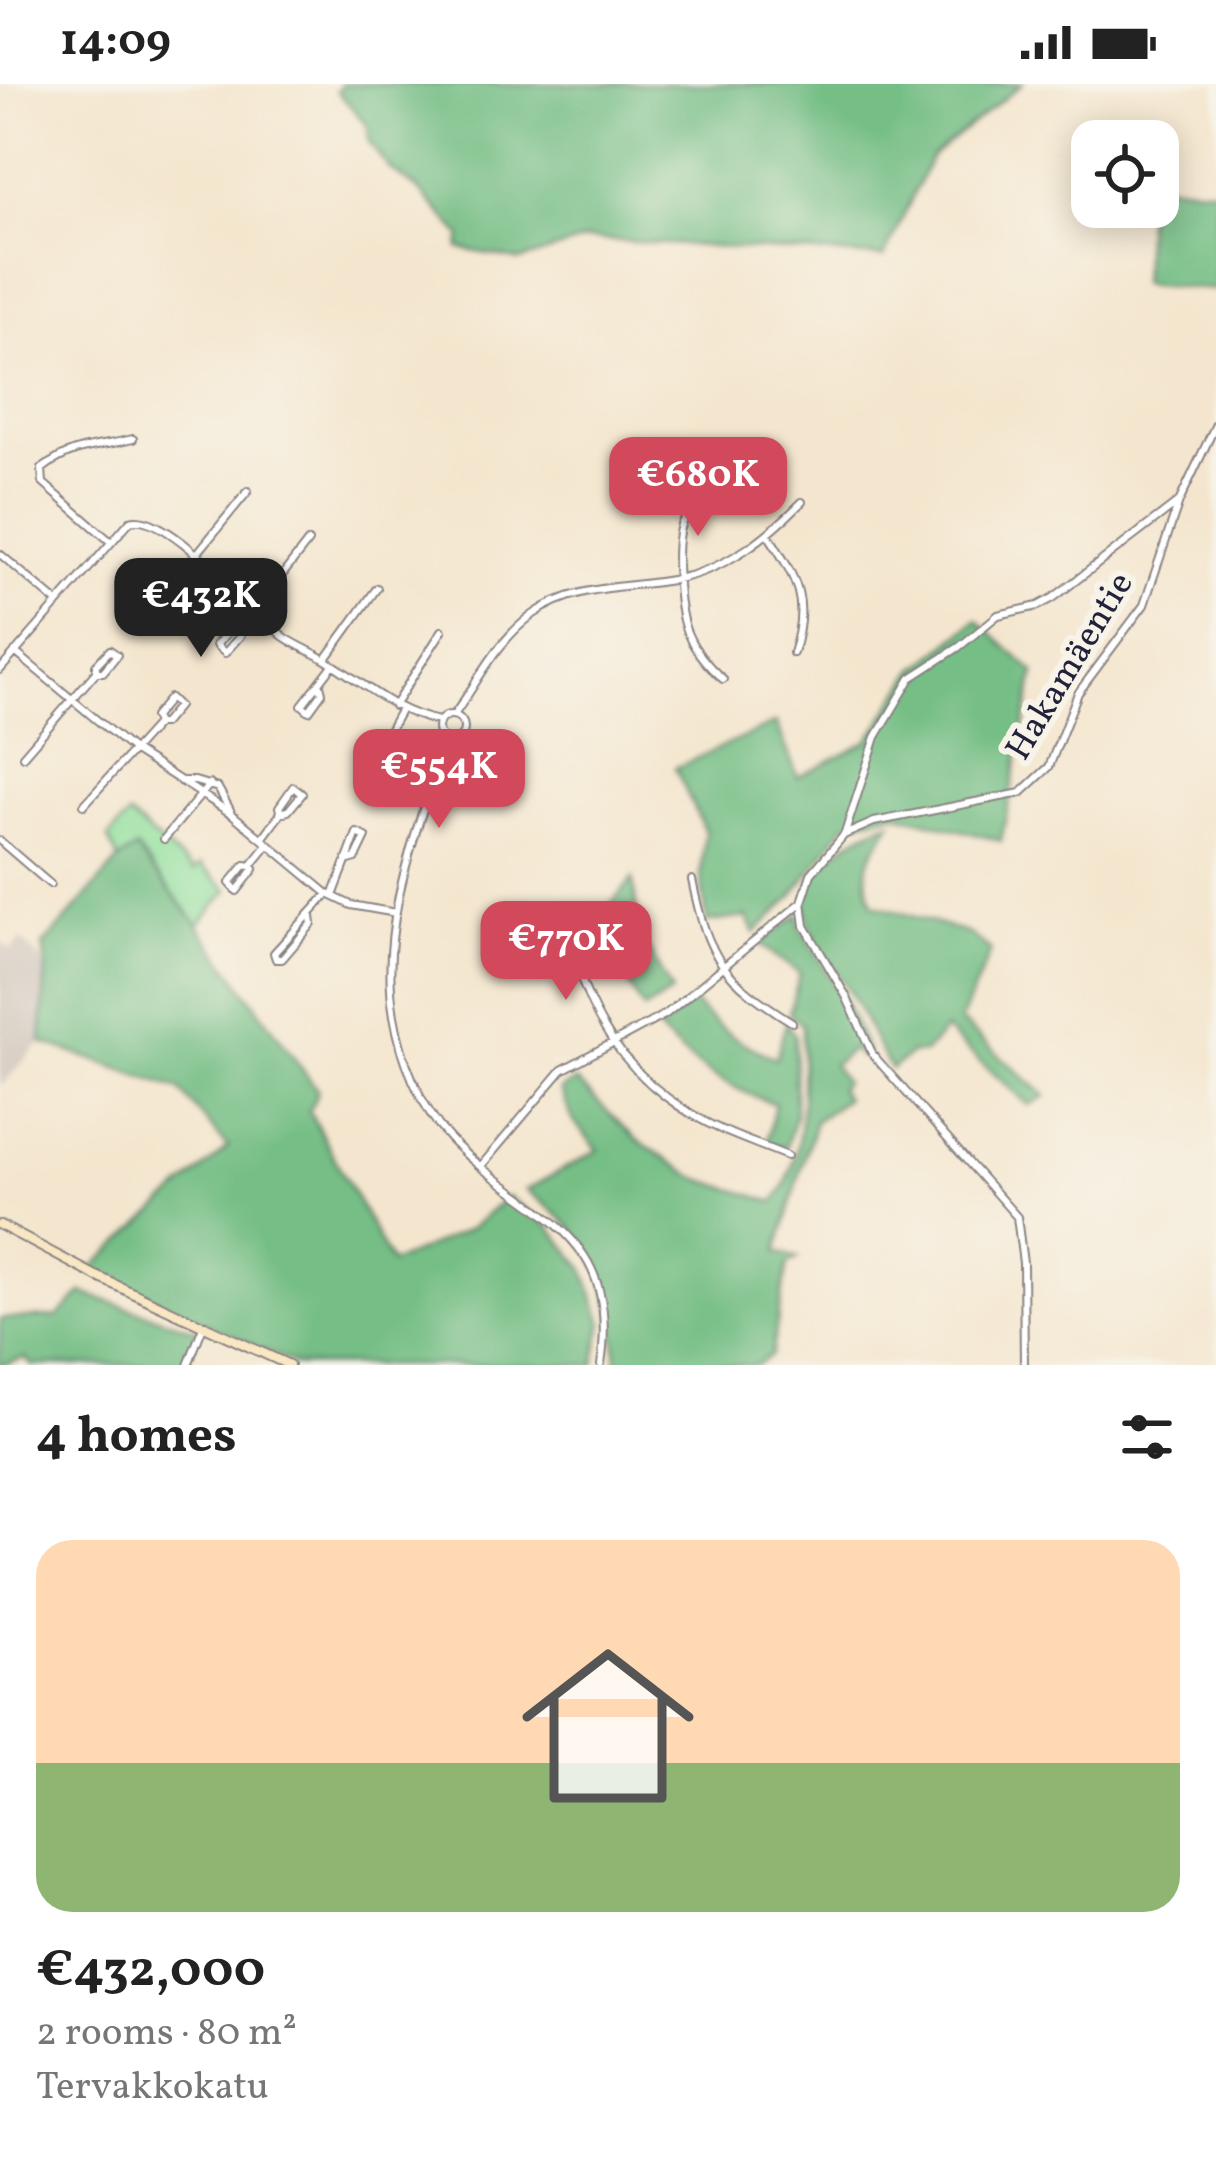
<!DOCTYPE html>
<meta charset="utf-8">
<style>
body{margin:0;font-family:Vollkorn,serif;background:#f6f6f6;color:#222;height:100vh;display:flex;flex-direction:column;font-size:45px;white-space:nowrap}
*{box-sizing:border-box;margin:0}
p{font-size:39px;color:#767676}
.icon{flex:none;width:66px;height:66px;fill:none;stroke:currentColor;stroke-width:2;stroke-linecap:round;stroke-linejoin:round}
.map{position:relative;height:1281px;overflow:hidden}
.sheet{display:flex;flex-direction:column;background:#fff;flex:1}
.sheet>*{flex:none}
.buttons{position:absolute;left:1071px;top:36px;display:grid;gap:24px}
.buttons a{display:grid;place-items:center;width:108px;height:108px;border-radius:24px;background:#fff;box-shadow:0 6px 30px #0003;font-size:60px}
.price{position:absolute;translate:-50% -102px;padding:0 27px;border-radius:24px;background:#d1495b;color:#fff;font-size:39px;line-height:78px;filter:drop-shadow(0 3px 6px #0008)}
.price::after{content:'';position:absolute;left:50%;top:72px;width:36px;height:27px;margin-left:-18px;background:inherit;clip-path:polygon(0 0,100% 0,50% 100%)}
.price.on{background:#222;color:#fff}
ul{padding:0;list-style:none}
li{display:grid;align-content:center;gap:24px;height:636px;padding:0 36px}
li+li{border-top:3px solid #e0e0e0}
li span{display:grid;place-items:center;height:372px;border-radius:36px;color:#555}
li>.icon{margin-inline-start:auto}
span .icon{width:216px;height:216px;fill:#fffc;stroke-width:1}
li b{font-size:51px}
h2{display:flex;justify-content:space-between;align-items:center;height:144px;padding:0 36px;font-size:51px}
.status{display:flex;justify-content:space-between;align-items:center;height:84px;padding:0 60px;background:#fff;direction:ltr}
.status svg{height:33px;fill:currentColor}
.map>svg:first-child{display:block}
.industrial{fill:#cec2b9}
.green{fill:#92e09e;stroke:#5a816c;stroke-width:3}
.forest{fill:#75be85;stroke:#4c7060;stroke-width:3}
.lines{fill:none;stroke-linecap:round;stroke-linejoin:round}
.street-casing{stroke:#8b8484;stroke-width:10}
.secondary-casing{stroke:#8b8484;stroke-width:12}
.street{stroke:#fff;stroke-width:6}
.secondary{stroke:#f9e7c3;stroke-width:8}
.labels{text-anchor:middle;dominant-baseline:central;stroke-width:12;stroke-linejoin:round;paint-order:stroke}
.street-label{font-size:36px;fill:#22223b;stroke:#f7f3e8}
</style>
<div class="status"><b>14:09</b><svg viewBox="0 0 49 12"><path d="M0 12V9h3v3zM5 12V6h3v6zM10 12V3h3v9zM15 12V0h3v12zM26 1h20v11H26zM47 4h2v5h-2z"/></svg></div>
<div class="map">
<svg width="1216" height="1281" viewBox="0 0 1216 1281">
<rect width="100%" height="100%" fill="#f7f3e8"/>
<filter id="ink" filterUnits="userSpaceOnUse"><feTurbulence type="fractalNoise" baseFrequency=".00833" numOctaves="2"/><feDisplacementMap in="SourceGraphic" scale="24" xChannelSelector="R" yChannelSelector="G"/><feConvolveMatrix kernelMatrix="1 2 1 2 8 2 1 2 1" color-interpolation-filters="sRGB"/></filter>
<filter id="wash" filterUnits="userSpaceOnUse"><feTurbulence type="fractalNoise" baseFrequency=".004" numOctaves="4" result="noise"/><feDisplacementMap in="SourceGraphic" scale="48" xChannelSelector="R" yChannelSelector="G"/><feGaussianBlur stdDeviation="2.7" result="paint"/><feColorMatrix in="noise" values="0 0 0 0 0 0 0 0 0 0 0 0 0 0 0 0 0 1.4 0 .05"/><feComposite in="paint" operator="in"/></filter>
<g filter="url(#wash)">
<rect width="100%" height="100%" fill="#f4e6ce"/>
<!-- industrial -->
<path class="industrial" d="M22,856L46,881L41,958L0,1003V857L10,866Z"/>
<!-- green -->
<path class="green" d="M129,732L194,787L200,781L228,806L198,841L137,766L119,776L108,754Z"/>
<!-- forest -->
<path class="forest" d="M342,0H1022L931,73L884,173L587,155L520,177L459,164L462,152L419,106L390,85L369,59L368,42L337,7Z
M1158,100L1216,105V206L1141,200L1147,123H1158Z
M977,536L1035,589L1001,757L896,729L846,739L792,813L755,849L747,833L707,838L701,793L705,747L675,684L776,639L798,693L868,657L915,586Z
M892,738C870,773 859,779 873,820L970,850L991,867L960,937L1046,1012L1029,1021L945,946L924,969H912L891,985C875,961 865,935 851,910C837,885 815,865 808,836C797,785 851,751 892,738Z
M136,765L198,841L318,1007L309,1027L391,1179L469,1145L508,1113L549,1142L584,1184L603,1239L594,1281H296L91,1185L228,1063L179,1005L41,958L46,881L43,862L119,776Z
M633,795L640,851L672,908L644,926C621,893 612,858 612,819Z
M799,830L801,844L843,914L868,969L861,973L852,965L833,981L844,998L839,1005L845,1015L815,1037L777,1168L798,1174L788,1180L771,1271L756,1281H617C612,1194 599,1158 526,1106L598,1066L574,1038L560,1006L576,997L636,1055L696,1094L774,1118C809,1075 802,994 802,941L789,930L800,890L760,860Z
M692,918C718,944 741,961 776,974L786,939L795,951V1032L786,1063L767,1058L775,1020C728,1004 692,982 658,946Z
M82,1209L198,1246L186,1281H31L26,1274L0,1281V1235L57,1233Z"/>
</g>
<g filter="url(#ink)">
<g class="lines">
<defs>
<path id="street" d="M769,452C797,496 810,517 793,569
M111,458L43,399L42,385C75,360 96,364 133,355
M0,470L58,519
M178,493L181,500L166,517L158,510L171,494L178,493L248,407
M242,543L241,551L225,569L216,561L233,542L242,543L308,458
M15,568L133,666L232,730L328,810L351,821L396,829
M326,575L377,504
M0,586L130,437C167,424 252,529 283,552C295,561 311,567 324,575C363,598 394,629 439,637
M723,595C707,582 690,561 684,540C678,519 672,452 684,435L724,419
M320,601L322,609L309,627L302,621L333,581
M394,622L442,547
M454,631C479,596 498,555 534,530C579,499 626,505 677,495C727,485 767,453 802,418
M438 644a13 13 0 1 1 26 0a13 13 0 1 1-26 0Z
M390,650L393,653L383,676L375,672L401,625
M446,656C418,744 378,838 394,932C401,974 420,1023 450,1055C526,1134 622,1142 601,1281
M23,672L96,588V581L110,566L117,571L103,588H96
M180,697H195L218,704L230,726
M84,721L157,640L154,633L170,614L178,622L163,640H157
M845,749L876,653L911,594L959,563L998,531L1038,522L1053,514L1176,420
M164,755L210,700
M262,755L281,729L279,723L293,703L302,710L288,727L281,729
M0,757L50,800
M251,782L254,785L237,807L230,799L245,781L251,782L268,761
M692,796C708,875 724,896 792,938
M333,812L357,749L366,753L356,774L349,776
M570,855C587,934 630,997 702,1036C728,1051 759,1060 787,1072
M276,875L274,869L328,810
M276,875H282L312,840L311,832
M481,1082L562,986L666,930L802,818
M188,1281L204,1240
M1024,1281L1023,1179L1017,1133L873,971L846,912L805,842L802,818L811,790L844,751L874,738L1021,709L1049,683L1078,609L1144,521L1179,418L1216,340"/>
<path id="secondary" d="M0,1141L96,1192L289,1281"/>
</defs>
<!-- street casing -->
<use href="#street" class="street-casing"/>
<!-- secondary casing -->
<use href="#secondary" class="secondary-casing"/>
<!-- street -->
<use href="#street" class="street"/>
<!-- secondary -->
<use href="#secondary" class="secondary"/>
</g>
</g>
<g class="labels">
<!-- street labels -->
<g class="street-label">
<text transform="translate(1071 583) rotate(-59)">Hakamäentie</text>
</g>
</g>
</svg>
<div class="buttons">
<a><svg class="icon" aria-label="locate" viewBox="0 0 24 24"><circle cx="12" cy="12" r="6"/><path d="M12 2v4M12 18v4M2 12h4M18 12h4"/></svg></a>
</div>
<b class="price" style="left:698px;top:455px">€680K</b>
<b class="price on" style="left:201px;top:576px">€432K</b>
<b class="price" style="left:439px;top:747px">€554K</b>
<b class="price" style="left:566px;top:919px">€770K</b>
</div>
<section class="sheet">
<h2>4 homes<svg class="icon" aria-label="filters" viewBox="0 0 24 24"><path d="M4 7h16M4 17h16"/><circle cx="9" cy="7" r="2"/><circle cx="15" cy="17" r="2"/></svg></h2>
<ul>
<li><span style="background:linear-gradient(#ffd9b3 60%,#8fb573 0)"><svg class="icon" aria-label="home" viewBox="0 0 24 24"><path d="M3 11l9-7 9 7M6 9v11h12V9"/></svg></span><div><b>€432,000</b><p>2 rooms · 80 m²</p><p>Tervakkokatu</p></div></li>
</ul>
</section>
